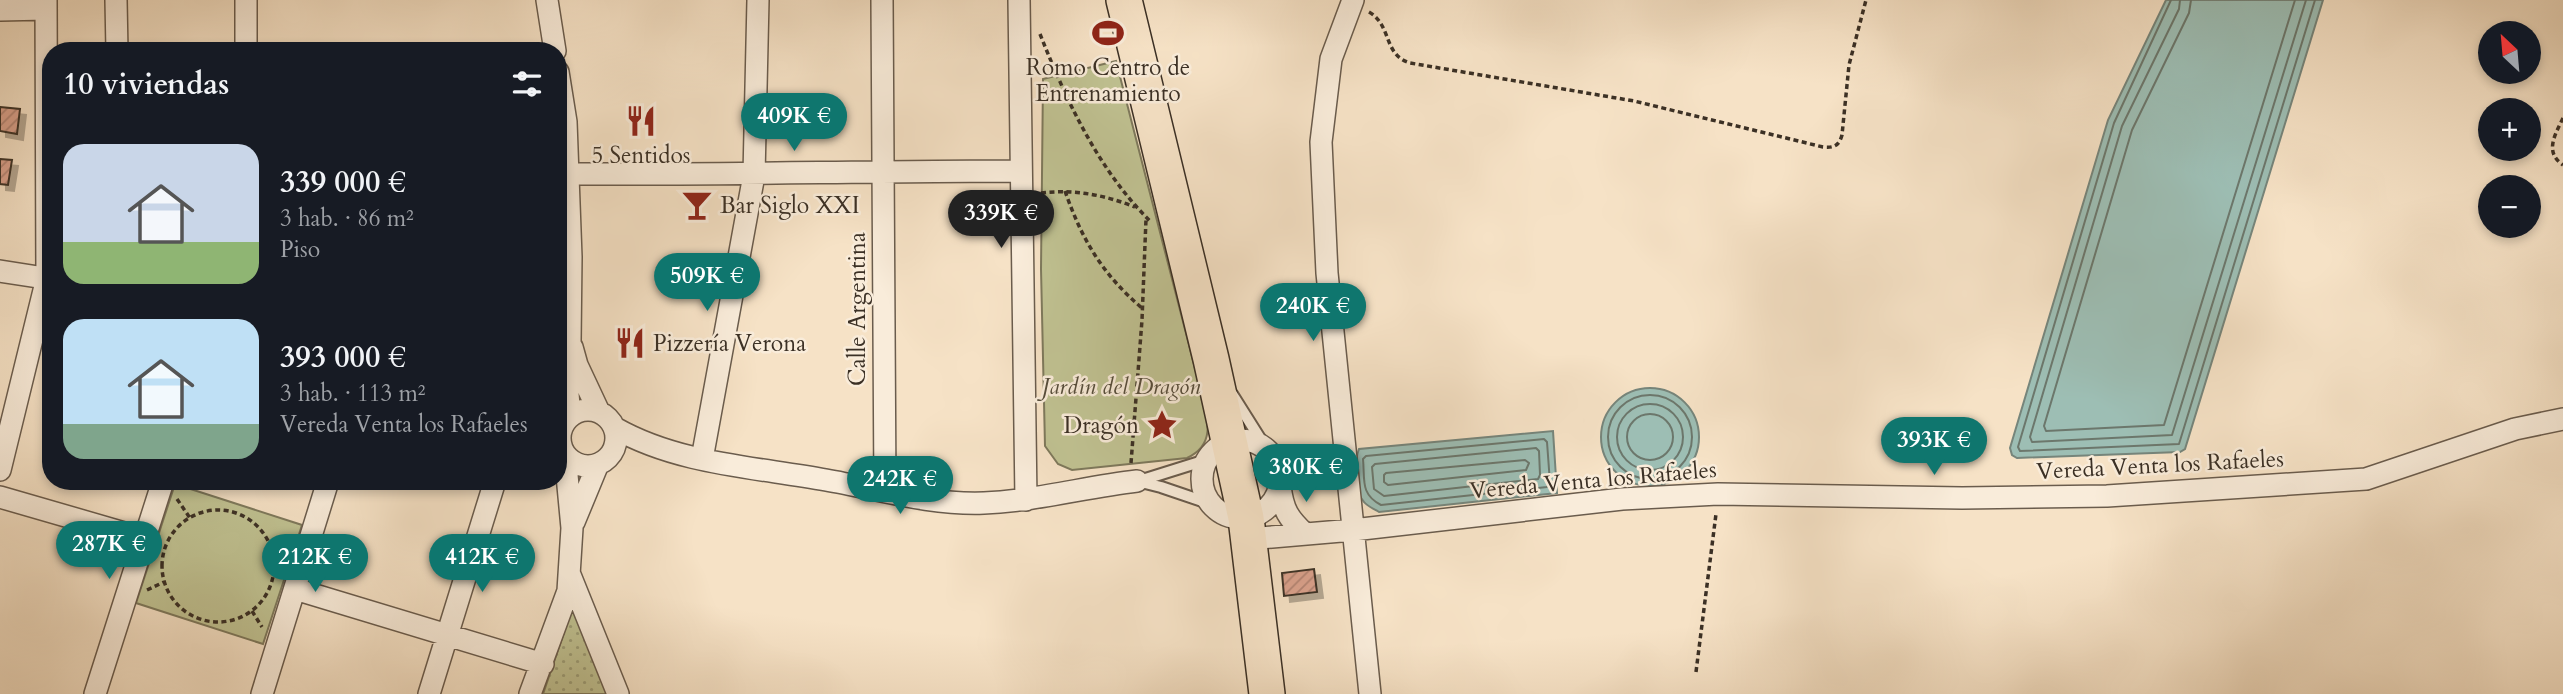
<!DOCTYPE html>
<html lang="es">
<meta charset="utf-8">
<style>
body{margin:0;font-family:Cardo,serif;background:#20242c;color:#f1f3f6;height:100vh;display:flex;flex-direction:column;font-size:26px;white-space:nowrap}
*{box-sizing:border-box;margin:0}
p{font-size:23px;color:#9ea1a6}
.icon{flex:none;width:38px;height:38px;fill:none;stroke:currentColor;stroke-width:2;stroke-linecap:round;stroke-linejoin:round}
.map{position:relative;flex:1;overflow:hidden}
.side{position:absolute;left:42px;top:42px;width:525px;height:448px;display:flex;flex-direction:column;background:#171b24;border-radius:28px;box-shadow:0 4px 10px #0003}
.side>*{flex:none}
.needle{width:46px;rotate:334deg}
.buttons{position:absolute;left:2478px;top:21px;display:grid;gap:14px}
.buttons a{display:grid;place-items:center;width:63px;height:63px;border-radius:50%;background:#171b24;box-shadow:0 4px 10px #0003;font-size:35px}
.price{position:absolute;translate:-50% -60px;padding:0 16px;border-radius:24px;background:#0f766e;color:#fff;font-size:23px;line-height:46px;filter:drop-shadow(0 2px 4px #0008)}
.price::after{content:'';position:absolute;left:50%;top:42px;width:21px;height:16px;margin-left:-10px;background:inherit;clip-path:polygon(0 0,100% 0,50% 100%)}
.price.current{background:#222;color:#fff}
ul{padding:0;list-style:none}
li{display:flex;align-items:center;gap:21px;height:175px;padding:0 21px}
li span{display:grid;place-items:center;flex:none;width:196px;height:140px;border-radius:21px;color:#555}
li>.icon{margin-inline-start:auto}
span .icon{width:84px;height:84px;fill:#fffc;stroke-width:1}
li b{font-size:30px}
h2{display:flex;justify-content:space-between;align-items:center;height:84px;padding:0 21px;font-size:30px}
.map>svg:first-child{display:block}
.grass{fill:url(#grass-dots);stroke:#7e795c;stroke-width:2}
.green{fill:#c0c292;stroke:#7e795c;stroke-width:2}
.water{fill:#9dbeb4;stroke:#76857b;stroke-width:2}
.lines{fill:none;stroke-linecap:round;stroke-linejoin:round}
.shore{stroke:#6c776c;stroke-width:2}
.building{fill:url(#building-hatch);stroke:#3b3025;stroke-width:2;filter:url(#shadow)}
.service-casing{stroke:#6a5c4d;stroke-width:14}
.minor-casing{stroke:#6a5c4d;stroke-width:24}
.primary-casing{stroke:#3b3025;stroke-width:38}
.path{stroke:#3b3025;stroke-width:3.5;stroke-dasharray:5 3.5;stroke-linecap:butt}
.service{stroke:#f9ecda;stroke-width:10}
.minor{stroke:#f9ecda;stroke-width:21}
.primary{stroke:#f6e2c6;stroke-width:35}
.labels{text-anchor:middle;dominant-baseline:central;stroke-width:5;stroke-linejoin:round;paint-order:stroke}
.poi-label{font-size:23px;fill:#3b3025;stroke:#f9ecda}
.street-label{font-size:23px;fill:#3b3025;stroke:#f9ecda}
.park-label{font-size:23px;font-style:italic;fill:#564d3b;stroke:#f9ecda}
</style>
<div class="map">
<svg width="2563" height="694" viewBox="0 0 2563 694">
<defs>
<pattern id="grass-dots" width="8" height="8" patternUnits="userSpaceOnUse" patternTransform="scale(1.75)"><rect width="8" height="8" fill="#c0c292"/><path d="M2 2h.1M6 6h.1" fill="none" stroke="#9d9e77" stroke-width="1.8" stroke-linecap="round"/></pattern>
<pattern id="building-hatch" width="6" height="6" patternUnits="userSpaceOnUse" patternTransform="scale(1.75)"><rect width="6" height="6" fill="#dba28d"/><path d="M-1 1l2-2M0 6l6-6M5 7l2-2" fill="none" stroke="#b38473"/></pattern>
<filter id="shadow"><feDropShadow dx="6" dy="6" stdDeviation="0" flood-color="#0004"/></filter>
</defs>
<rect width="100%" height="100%" fill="#f6e2c6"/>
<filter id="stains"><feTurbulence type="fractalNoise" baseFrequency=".00286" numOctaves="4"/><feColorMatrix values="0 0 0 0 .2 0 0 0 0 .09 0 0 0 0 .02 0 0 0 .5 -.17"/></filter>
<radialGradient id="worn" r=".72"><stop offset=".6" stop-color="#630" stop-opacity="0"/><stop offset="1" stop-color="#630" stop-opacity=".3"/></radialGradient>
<!-- grass -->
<path class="grass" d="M573,606L611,694H543Z"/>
<!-- green -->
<path class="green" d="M1116,61L1199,384C1205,412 1220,443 1187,458L1072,470L1058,464L1045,446L1041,269L1043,79Z
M175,484L302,525L263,644L136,603Z"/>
<!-- water -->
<path class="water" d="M2166,0H2323L2185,449L2180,452L2017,458L2012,455L2010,448L2108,120Z
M1601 437a49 49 0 1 1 98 0a49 49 0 1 1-98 0Z
M1553,431L1557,493L1379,512C1374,509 1367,506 1364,502C1354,492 1354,462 1359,449Z"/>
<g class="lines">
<!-- shore -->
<path class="shore" d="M2171,0L2114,123L2018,447L2020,451L2179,444L2315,0
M2180,0L2179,9L2122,126L2030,437L2032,442L2172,435L2306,0
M2191,0L2189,13L2132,130L2044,426L2046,431L2164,425L2295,0
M1608 437a42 42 0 1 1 84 0a42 42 0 1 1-84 0Z
M1617 437a33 33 0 1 1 66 0a33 33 0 1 1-66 0Z
M1627 437a23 23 0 1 1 46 0a23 23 0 1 1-46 0Z
M1544,439L1547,442L1550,483L1547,487L1381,505C1360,494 1365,480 1363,459L1366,456Z
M1536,448L1539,451L1540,475L1538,479L1384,496L1374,489L1372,467L1375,464Z
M1525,460L1529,463L1526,470L1388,485L1384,482V475L1386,473Z"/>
</g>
<!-- building -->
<path class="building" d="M0,107L20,109L17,134L0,131Z
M0,159L12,160L8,185L0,184Z
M1314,569L1317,592L1284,596L1282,573Z"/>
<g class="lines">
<defs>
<path id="service" d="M1232,394L1266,448
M1137,481L1161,487L1211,504
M1139,481L1206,460"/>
<path id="minor" d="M116,0L117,51
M246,0V51
M547,0L555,51
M882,0L885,491
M1019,0L1026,500
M1353,0L1331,59L1321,142L1327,273L1370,694
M0,10L46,9
M558,72L566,122L571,257L570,342L565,361L570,416
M568,174C719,175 870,171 1021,171
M0,271L51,279
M572,347L577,365L599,412
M560 438a28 28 0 1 1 56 0a28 28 0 1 1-56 0Z
M615,428C678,464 755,467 826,480C878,489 930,505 984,503C1035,501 1085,487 1137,481
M1202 479a39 39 0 1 1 78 0a39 39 0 1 1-78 0Z
M702,459L754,175L758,0
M0,470L47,278L46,0
M1280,486C1283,510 1288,518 1305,534
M0,497L145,539
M574,522L598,464
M1248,539L1353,530L1622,499L1718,494L1962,498L2107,496L2366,479L2515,429L2563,419
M570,575L618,694
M295,589L543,664
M95,694L163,481
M262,694L328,481
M429,694L495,481
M530,694L568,591L572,528L565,454"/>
<path id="primary" d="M1124,0L1211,359L1246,518L1267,694"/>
</defs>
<!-- service casing -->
<use href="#service" class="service-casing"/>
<!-- minor casing -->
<use href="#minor" class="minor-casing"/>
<!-- primary casing -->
<use href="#primary" class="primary-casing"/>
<!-- path -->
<path class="path" d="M1369,12C1392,25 1383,55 1410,63L1634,101L1823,147C1834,148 1839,146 1842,135L1849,65L1866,0
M1040,34C1067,102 1099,171 1151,222
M2563,118C2555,135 2544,152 2563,165
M1065,191C1082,240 1103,275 1142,308
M1041,193C1074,189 1105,195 1135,207
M1131,463L1142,320L1146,219
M177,499L190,518
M162 566a56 56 0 1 1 112 0a56 56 0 1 1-112 0Z
M270,544L291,537
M147,590L164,582
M252,611L262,627
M1696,672L1716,514"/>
<!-- service -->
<use href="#service" class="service"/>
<!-- minor -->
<use href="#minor" class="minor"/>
<!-- primary -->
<use href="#primary" class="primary"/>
</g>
<!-- icons -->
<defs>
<symbol id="stadium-bare" viewBox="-9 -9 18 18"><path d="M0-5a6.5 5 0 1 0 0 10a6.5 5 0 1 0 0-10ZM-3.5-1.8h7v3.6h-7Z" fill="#8f2418" stroke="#f9ecda" stroke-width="2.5" paint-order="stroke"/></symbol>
<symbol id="restaurant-bare" viewBox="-9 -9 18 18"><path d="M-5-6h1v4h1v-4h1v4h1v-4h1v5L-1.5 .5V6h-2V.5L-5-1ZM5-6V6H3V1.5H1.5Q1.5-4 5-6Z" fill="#8f2418" stroke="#f9ecda" stroke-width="2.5" paint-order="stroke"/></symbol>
<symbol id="bar-bare" viewBox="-9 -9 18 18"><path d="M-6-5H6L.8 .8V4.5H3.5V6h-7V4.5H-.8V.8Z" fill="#8f2418" stroke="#f9ecda" stroke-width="2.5" paint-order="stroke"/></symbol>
<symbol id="sight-bare" viewBox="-9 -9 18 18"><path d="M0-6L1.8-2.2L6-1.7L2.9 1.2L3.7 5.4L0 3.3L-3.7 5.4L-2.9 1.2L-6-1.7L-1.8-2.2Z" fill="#8f2418" stroke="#f9ecda" stroke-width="2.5" paint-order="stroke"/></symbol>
</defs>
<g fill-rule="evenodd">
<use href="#stadium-bare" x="1086" y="11" width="44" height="44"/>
<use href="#restaurant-bare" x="619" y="99" width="44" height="44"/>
<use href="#bar-bare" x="675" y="183" width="44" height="44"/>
<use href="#restaurant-bare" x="608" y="321" width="44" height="44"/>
<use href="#sight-bare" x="1140" y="403" width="44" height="44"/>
</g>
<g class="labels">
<!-- poi labels -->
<g class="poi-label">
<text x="1108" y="67">Romo Centro de<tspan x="1108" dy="26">Entrenamiento</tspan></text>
<text x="641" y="155">5 Sentidos</text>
<text x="720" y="205" text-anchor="start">Bar Siglo XXI</text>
<text x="653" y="343" text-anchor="start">Pizzería Verona</text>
<text x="1139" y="425" text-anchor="end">Dragón</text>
</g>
<!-- street labels -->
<g class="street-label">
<text transform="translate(857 309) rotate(-90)">Calle Argentina</text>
<text transform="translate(2160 465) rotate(-3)">Vereda Venta los Rafaeles</text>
<text transform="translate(1593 480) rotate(-5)">Vereda Venta los Rafaeles</text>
</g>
<!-- park labels -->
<g class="park-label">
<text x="1121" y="386">Jardín del Dragón</text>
</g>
</g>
<rect width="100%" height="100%" filter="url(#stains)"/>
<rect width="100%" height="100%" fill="url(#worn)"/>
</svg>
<div class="buttons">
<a><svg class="needle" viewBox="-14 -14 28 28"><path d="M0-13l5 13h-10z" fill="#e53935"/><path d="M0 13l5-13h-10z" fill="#9ea1a6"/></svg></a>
<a>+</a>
<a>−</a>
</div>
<b class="price" style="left:794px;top:153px">409K €</b>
<b class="price current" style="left:1001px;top:250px">339K €</b>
<b class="price" style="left:707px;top:313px">509K €</b>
<b class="price" style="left:1313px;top:343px">240K €</b>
<b class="price" style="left:1934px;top:477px">393K €</b>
<b class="price" style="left:1306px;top:504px">380K €</b>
<b class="price" style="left:900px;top:516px">242K €</b>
<b class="price" style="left:109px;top:581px">287K €</b>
<b class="price" style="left:315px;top:594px">212K €</b>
<b class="price" style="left:482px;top:594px">412K €</b>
<section class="side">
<h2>10 viviendas<svg class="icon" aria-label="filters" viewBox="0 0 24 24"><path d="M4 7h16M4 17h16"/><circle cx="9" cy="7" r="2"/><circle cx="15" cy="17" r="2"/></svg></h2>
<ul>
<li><span style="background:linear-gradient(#c9d6e8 70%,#8fb573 0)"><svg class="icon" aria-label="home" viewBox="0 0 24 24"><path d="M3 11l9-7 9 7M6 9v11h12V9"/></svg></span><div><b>339 000 €</b><p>3 hab. · 86 m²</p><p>Piso</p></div></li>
<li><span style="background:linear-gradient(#bfe0f5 75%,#7fa58c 0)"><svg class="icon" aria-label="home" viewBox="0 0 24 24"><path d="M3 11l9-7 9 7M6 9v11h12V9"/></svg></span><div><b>393 000 €</b><p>3 hab. · 113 m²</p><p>Vereda Venta los Rafaeles</p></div></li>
</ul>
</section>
</div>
